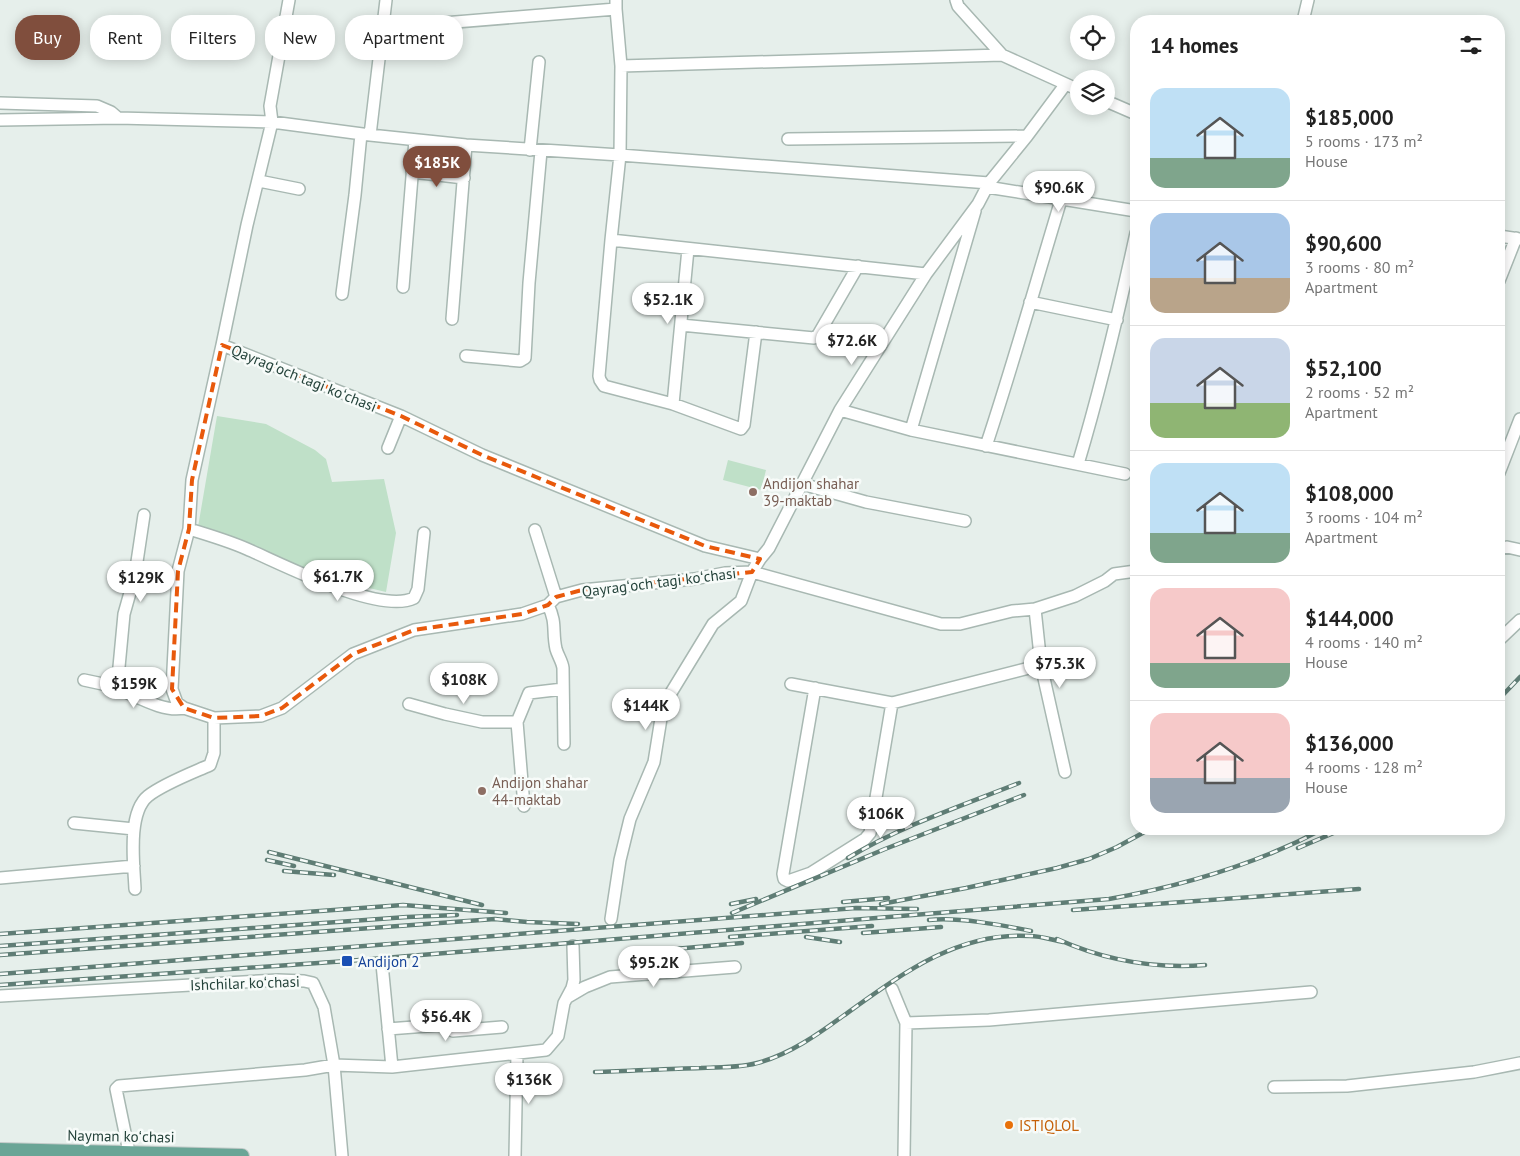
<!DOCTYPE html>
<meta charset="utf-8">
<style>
body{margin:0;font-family:"PT Sans",sans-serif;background:#f2f2f2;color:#222;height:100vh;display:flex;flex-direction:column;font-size:19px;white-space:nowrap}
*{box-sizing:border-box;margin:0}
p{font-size:16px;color:#767676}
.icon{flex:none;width:28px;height:28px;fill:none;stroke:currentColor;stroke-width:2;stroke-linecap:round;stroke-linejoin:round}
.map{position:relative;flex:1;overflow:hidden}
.panel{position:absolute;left:1130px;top:15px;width:375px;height:820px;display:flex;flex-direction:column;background:#fff;border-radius:20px;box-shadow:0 2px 12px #0003}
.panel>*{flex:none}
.banner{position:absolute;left:15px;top:15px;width:475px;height:45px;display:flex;gap:10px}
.controls{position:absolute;left:1070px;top:15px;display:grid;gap:10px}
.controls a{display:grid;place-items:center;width:45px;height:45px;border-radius:50%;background:#fff;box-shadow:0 2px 12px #0003;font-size:25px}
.price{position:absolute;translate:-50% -42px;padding:0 11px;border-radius:18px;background:#fff;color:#222;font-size:16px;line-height:32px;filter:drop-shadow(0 1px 2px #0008)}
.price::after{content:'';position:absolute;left:50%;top:30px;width:15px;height:11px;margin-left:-8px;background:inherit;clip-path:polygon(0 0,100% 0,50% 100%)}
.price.on{background:#804e3d;color:#fff}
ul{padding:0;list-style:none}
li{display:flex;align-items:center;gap:15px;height:125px;padding:0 20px}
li+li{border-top:1px solid #e0e0e0}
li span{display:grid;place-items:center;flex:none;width:140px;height:100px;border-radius:15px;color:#555}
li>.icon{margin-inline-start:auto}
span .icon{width:60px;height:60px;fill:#fffc;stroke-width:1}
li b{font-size:21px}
h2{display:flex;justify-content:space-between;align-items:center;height:60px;padding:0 20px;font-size:21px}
.pill{padding:0 18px;border-radius:20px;background:#fff;box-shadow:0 2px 12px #0003;font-size:18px;line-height:45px}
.pill.on{background:#804e3d;color:#fff}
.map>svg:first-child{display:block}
.green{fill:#bfe0c8}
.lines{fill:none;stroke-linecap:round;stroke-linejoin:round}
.minor-casing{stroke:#a8b8b2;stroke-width:14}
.major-casing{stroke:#c2cac8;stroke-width:16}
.minor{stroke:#fff;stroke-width:11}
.major{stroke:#6aa596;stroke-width:14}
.rail-casing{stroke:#5f7d75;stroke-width:4.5}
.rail{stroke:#f7fbf9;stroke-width:2.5;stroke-dasharray:8;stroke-linecap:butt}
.marked{fill:none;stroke:#e8590c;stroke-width:4;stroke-dasharray:10 6;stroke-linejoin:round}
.education-dot{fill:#8d6e63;stroke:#f7fbf9;stroke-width:2}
.transit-dot{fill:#1a4fb4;stroke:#f7fbf9;stroke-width:2}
.food-dot{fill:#e8710a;stroke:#f7fbf9;stroke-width:2}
.labels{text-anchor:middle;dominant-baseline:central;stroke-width:5;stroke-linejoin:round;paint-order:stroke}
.street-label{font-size:15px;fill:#24423a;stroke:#f7fbf9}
.education-label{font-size:15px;fill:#785e54;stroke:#f7fbf9;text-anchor:start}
.transit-label{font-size:15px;fill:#164399;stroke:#f7fbf9;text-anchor:start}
.food-label{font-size:15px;fill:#c56008;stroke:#f7fbf9;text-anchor:start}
</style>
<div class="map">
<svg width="1520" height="1156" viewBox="0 0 1520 1156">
<rect width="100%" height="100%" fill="#e6efeb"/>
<!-- green -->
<path class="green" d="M217,416L266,424L315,450L326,459L332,482L384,479L396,533L386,592L339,581L294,566L198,527Z
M728,460L766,470L761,490L723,480Z"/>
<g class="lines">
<defs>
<path id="minor" d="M956,0L958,6L1002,55L1079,90
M616,9L621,66L620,155L611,240L926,274
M1303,21L1308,0
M382,28L616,9V0
M621,66L1002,55
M1106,101L1136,114
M0,103L97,106L111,112L118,118
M0,120L118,118L272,122L370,135L466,145L620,155L989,183
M370,135L386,0
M788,139L1027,136
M530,150L539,62
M412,172L464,178
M259,181L299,189
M987,187L1136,211
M1499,236L1520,239
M611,240L599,376L600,380L604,386L673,404L741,429L744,425L756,332
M1499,281L1516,238
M403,287L415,140
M342,294L355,195L361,134
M1030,302L1117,320
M452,319L466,145
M681,325L814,338L818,335L858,266
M222,345L247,225L272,122L270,106L289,0
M466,356L520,361L525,358L529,283L541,151
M673,404L688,249
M840,410L911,430L1125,474
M911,430L975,211
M986,446C1013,365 1036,282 1061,200
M388,448L401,416
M1078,464C1101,387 1119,311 1136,233
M1499,473L1520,419
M802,484L866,502L965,521
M189,529C209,535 229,541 247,549C282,564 380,615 414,598L418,589L424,533
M535,530L556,597
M1499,549L1507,547L1520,550
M760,559L705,546L482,455L401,416L222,345L192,480L189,529L178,571L172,689L177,703L184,708L214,718L261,716L282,708L353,654L414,630L522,614L548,605L556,597L582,590L694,579L725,573L752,572L941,624H960L1012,611L1035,609L1075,596L1105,581L1114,574L1136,571
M548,605C557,623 552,631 556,649C558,656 562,661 563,668L564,744
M1035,609L1041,665L1065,772
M1499,640L1520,620
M84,680C94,682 104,684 114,687C135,695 163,713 184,708
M791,684L892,703L1041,665
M117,688L124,614L135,575L144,515
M815,688L783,874L784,879L788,881L811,873L865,839L870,833L892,703
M409,704L445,714L482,722H517
M524,806L517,722L529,693L563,689
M74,823L134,829
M0,878L134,866
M135,889C134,865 127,813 148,796C163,784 192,773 210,765L214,753V718
M611,919L620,860L630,819L654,762L663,706L713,624L741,601L752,572L760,559L769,548L840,410L926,274L978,204L989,183L1027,136L1065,85
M382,964L392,1067L546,1050L558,1036L564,1003L572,988L574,980L573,946
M892,989L906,1023
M0,996L278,980L304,981L313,983L324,1007L334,1065L342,1156
M568,997L585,987L610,977L735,967
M388,1029L440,1025L453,1031L502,1027
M1274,1087L1347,1086L1474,1072L1520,1063
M129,1152L116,1089L119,1086L305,1070L334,1065L392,1067
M515,1156L517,1054
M904,1156L906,1023L989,1020L1311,992"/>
<path id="major" d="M0,1150L242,1156"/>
</defs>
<!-- minor casing -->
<use href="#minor" class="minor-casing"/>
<!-- major casing -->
<use href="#major" class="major-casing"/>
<!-- minor -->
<use href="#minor" class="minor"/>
<!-- major -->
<use href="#major" class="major"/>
<defs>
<path id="rail" d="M1499,699L1520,677
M1298,848L1343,829
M269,852L482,905
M848,858C901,826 961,806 1019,783
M267,860L294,866
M284,871L334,875
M843,902L888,898
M731,904L756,899
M881,904L966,888L1057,868L1089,859L1117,847L1150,829
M1073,910L1359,889
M732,913L885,849L1024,795
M929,920C959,917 1001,925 1031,931
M863,933L941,927
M0,934L403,905L506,913
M730,937L872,926
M806,937L840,942
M1057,939C1104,960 1154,969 1205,965
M0,946L407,917L457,915
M663,950L742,943
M0,955L495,919L527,922L578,924
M0,974L856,908L917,909
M0,985L347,961L1109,899C1182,886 1257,864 1323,829
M595,1072C630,1071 665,1069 701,1068C720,1067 742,1068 761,1062C791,1053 817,1035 843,1016C899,976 957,931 1030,936C1041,936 1052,940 1063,942"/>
</defs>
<!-- rail casing -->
<use href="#rail" class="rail-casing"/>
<!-- rail -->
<use href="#rail" class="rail"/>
</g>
<!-- marked area -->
<path class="marked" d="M222,345L401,416L482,455L705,546L760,559L752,572L582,590L556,597L548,605L522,614L414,630L353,654L282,708L261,716L214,718L184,708L172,689L178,571L189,529L192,480Z"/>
<!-- markers -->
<g class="education-dot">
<circle cx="753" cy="492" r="5"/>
<circle cx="482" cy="791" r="5"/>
</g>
<rect class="transit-dot" x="341" y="955" width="12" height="12" rx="2.5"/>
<circle class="food-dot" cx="1009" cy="1125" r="5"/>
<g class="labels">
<!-- street labels -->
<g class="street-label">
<text transform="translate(304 378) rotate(22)">Qayragʻoch tagi koʻchasi</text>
<text transform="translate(659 582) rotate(-7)">Qayragʻoch tagi koʻchasi</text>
<text transform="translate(245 983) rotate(-2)">Ishchilar koʻchasi</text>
<text transform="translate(121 1136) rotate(1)">Nayman koʻchasi</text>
</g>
<!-- education labels -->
<g class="education-label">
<text x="763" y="483">Andijon shahar<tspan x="763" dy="17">39-maktab</tspan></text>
<text x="492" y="782">Andijon shahar<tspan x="492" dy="17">44-maktab</tspan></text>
</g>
<!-- transit labels -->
<g class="transit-label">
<text x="358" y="961">Andijon 2</text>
</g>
<!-- food labels -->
<g class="food-label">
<text x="1019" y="1125">ISTIQLOL</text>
</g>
</g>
</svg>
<div class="controls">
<a><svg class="icon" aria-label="locate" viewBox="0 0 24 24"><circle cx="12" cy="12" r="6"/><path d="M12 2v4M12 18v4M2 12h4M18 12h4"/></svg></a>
<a><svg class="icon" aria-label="layers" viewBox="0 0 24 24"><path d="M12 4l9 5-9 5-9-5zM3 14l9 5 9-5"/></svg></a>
</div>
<b class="price on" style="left:437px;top:188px">$185K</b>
<b class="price" style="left:1059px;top:213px">$90.6K</b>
<b class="price" style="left:668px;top:325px">$52.1K</b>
<b class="price" style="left:852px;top:366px">$72.6K</b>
<b class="price" style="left:338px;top:602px">$61.7K</b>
<b class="price" style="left:141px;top:603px">$129K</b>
<b class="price" style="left:1060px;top:689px">$75.3K</b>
<b class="price" style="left:464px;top:705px">$108K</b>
<b class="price" style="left:134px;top:709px">$159K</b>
<b class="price" style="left:646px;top:731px">$144K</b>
<b class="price" style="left:881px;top:839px">$106K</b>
<b class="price" style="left:654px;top:988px">$95.2K</b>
<b class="price" style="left:446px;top:1042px">$56.4K</b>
<b class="price" style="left:529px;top:1105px">$136K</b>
<div class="banner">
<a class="pill on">Buy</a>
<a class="pill">Rent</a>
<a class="pill">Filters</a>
<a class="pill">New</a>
<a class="pill">Apartment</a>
</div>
<section class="panel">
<h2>14 homes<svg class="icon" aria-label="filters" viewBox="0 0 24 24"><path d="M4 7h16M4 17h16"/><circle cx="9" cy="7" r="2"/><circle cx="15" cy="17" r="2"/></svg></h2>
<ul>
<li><span style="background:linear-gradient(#bfe0f5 70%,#7fa58c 0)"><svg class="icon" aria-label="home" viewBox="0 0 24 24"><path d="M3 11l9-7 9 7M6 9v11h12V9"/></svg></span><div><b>$185,000</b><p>5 rooms · 173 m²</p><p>House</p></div></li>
<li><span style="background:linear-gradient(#a9c7e8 65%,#b9a48a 0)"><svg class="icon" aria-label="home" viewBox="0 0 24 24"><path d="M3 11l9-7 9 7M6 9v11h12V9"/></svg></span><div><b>$90,600</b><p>3 rooms · 80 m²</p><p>Apartment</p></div></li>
<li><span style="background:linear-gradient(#c9d6e8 65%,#8fb573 0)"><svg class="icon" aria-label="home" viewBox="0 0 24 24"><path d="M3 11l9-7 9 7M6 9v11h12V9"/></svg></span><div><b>$52,100</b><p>2 rooms · 52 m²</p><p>Apartment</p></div></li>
<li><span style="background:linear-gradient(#bfe0f5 70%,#7fa58c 0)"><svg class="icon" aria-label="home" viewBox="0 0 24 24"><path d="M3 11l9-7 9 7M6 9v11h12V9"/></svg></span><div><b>$108,000</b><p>3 rooms · 104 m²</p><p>Apartment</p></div></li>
<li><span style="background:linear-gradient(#f6c9c9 75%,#7fa58c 0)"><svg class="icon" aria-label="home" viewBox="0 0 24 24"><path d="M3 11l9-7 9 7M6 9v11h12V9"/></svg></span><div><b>$144,000</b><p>4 rooms · 140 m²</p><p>House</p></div></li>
<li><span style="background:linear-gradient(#f6c9c9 65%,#9aa5b1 0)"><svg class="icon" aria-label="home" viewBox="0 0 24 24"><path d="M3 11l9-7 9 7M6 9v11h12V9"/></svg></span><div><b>$136,000</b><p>4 rooms · 128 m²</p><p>House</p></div></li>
</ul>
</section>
</div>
